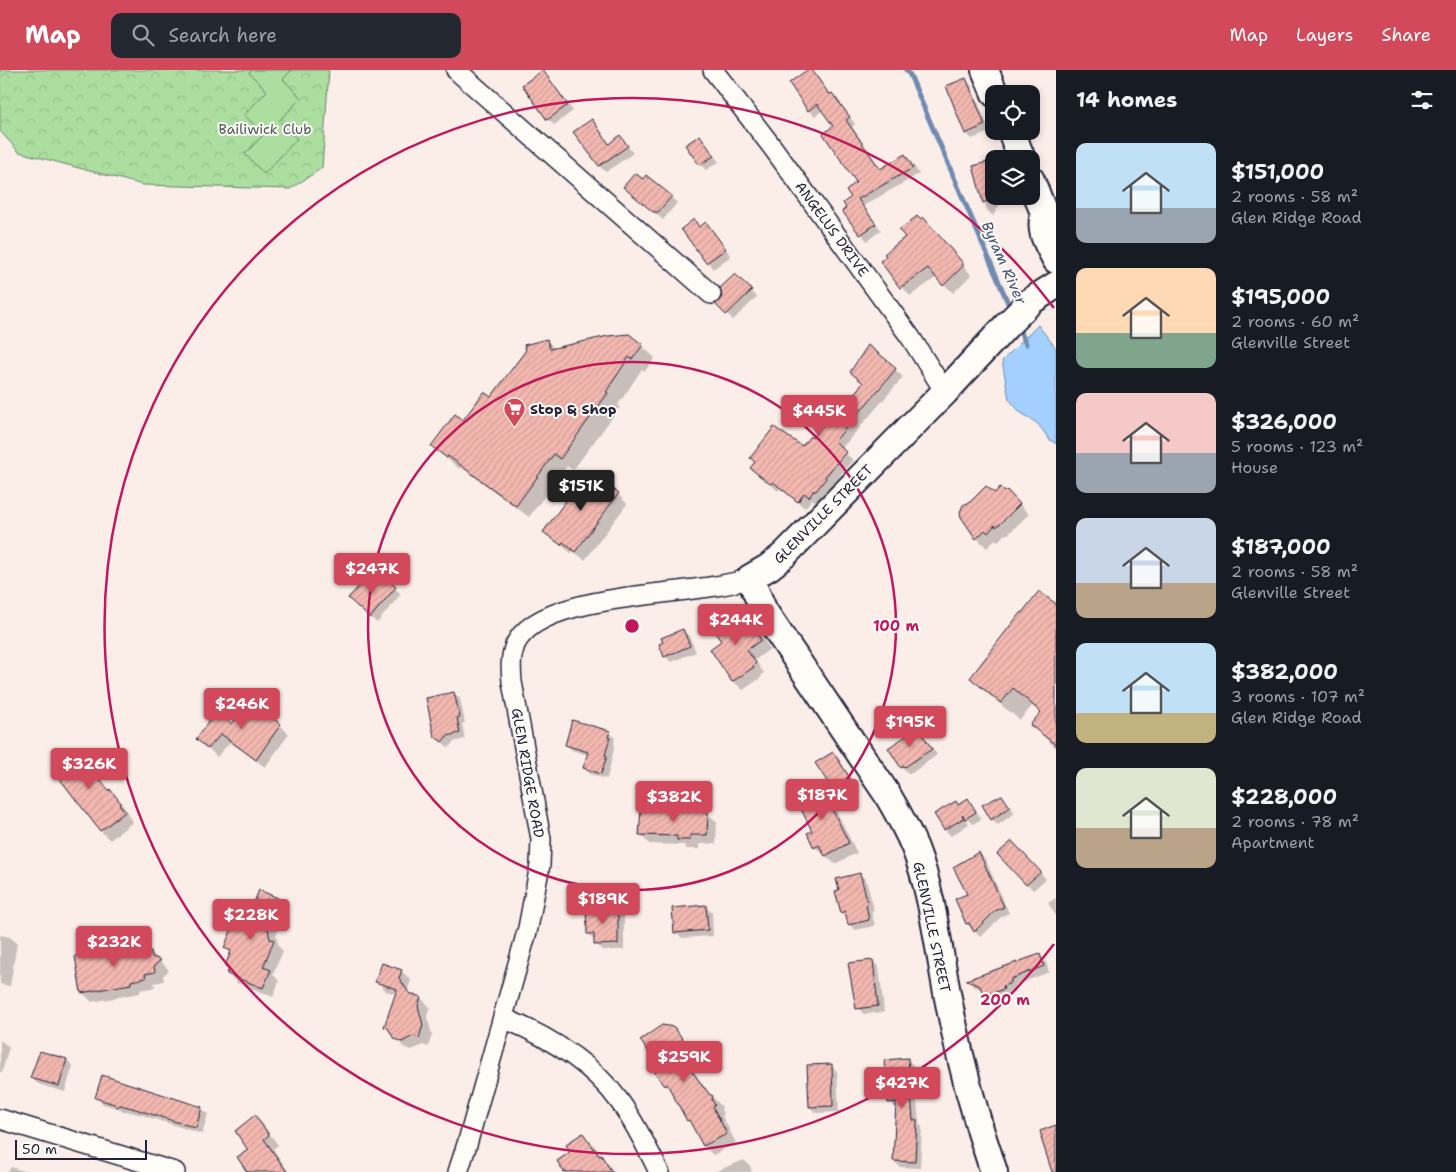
<!DOCTYPE html>
<meta charset="utf-8">
<style>
body{margin:0;font-family:"Shantell Sans",sans-serif;background:#242831;color:#f1f3f6;height:100vh;display:flex;flex-direction:column;font-size:19px;white-space:nowrap}
*{box-sizing:border-box;margin:0}
p{font-size:16px;color:#9ea1a6}
.icon{flex:none;width:28px;height:28px;fill:none;stroke:currentColor;stroke-width:2;stroke-linecap:round;stroke-linejoin:round}
.map{position:relative;flex:1;overflow:hidden}
.side{display:flex;flex-direction:column;background:#171b24;width:400px}
.side>*{flex:none}
.controls{position:absolute;left:985px;top:15px;display:grid;gap:10px}
.controls a{display:grid;place-items:center;width:55px;height:55px;border-radius:10px;background:#171b24;box-shadow:0 2px 8px #0003;font-size:25px}
.scale{position:absolute;left:15px;bottom:12px;width:132px;box-sizing:border-box;padding-left:5px;border:2px solid #22223b;border-top:0;font-size:14px;line-height:18px;white-space:nowrap;color:#22223b;-webkit-text-stroke:4px #fdfcf7;paint-order:stroke}
.price{position:absolute;translate:-50% -42px;padding:0 11px;border-radius:5px;background:#d1495b;color:#fff;font-size:16px;line-height:32px;filter:drop-shadow(0 1px 2px #0008)}
.price::after{content:'';position:absolute;left:50%;top:30px;width:15px;height:11px;margin-left:-8px;background:inherit;clip-path:polygon(0 0,100% 0,50% 100%)}
.price.active{background:#222;color:#fff}
ul{padding:0;list-style:none}
li{display:flex;align-items:center;gap:15px;height:125px;padding:0 20px}
li span{display:grid;place-items:center;flex:none;width:140px;height:100px;border-radius:10px;color:#555}
li>.icon{margin-inline-start:auto}
span .icon{width:60px;height:60px;fill:#fffc;stroke-width:1}
li b{font-size:21px}
h2{display:flex;justify-content:space-between;align-items:center;height:60px;padding:0 20px;font-size:21px}
header{display:flex;align-items:center;gap:30px;box-sizing:border-box;height:70px;padding:0 25px;background:#d1495b;color:#fff}
header strong{font-size:24px}
nav{display:flex;gap:28px;margin-inline-start:auto;font-size:18px}
.search{width:350px;height:45px;background:#242831;display:flex;align-items:center;gap:12px;box-sizing:border-box;padding:0 18px;border-radius:10px;color:#9ea1a6;font-size:19px}
main{display:flex;flex:1;min-height:0}
.map>svg:first-child{display:block}
.park{fill:url(#park-crowns);stroke:#67806d}
.pitch{fill:#acde9f;stroke:#67806d}
.water{fill:#a3d0fe;stroke:#6f8ab0}
.shadow{fill:#0003}
.lines{fill:none;stroke-linecap:round;stroke-linejoin:round}
.stream{stroke:#6f8ab0;stroke-width:5}
.building{fill:url(#building-hatch);stroke:#22223b}
.street-casing{stroke:#22223b;stroke-width:22}
.secondary-casing{stroke:#22223b;stroke-width:30}
.street{stroke:#fdfcf7;stroke-width:19}
.secondary{stroke:#fdfcf7;stroke-width:26}
.ring{fill:none;stroke:#c2185b;stroke-width:2.5}
.labels{text-anchor:middle;dominant-baseline:central;stroke-width:4;stroke-linejoin:round;paint-order:stroke}
.park-label{font-size:14px;fill:#4b5a59;stroke:#fdfcf7}
.street-label{font-size:14px;fill:#22223b;stroke:#fdfcf7}
.poi-label{font-size:14px;font-weight:bold;fill:#22223b;stroke:#fdfcf7;text-anchor:start}
.water-label{font-size:15px;font-style:italic;fill:#495676;stroke:#fdfcf7}
.centre{fill:#c2185b;stroke:#fdfcf7;stroke-width:2.5}
.ring-label{font-size:15px;text-anchor:middle;font-weight:bold;fill:#c2185b;stroke:#fdfcf7;stroke-width:4;stroke-linejoin:round;paint-order:stroke}
</style>
<header>
<strong>Map</strong>
<div class="search"><svg class="icon" aria-label="search" viewBox="0 0 24 24"><circle cx="10" cy="10" r="6"/><path d="M15 15l6 6"/></svg>Search here</div>
<nav><a>Map</a><a>Layers</a><a>Share</a></nav>
</header>
<main>
<div class="map">
<svg width="1056" height="1102" viewBox="0 0 1056 1102">
<defs>
<pattern id="park-crowns" width="20" height="18" patternUnits="userSpaceOnUse" patternTransform="scale(1.25)"><rect width="20" height="18" fill="#acde9f"/><path d="M2 6a3 3 0 1 1 6 0M12 15a3 3 0 1 1 6 0" fill="none" stroke="#94be8a"/></pattern>
<pattern id="building-hatch" width="6" height="6" patternUnits="userSpaceOnUse" patternTransform="scale(1.25)"><rect width="6" height="6" fill="#f3b8b0"/><path d="M-1 1l2-2M0 6l6-6M5 7l2-2" fill="none" stroke="#d09e98"/></pattern>
</defs>
<rect width="100%" height="100%" fill="#fbeee9"/>
<filter id="ink" filterUnits="userSpaceOnUse"><feTurbulence type="fractalNoise" baseFrequency=".02" numOctaves="2"/><feDisplacementMap in="SourceGraphic" scale="10" xChannelSelector="R" yChannelSelector="G"/><feConvolveMatrix kernelMatrix="1 2 1 2 8 2 1 2 1" color-interpolation-filters="sRGB"/></filter>
<g filter="url(#ink)">
<!-- park -->
<path class="park" d="M0,0H329L322,98L290,119L143,115L19,82L0,61Z"/>
<!-- pitch -->
<path class="pitch" d="M252,0H292L283,9L301,28L279,51L297,69L264,104L245,84L264,64L244,45L267,21L249,3Z"/>
<!-- water -->
<path class="water" d="M1038,255L1056,278V374L1049,369L1038,354L1020,342L1009,329L1002,291Z"/>
<!-- shadow -->
<path class="shadow" d="M810,0L816,5L830,25L832,24L838,30L855,54L852,57L881,99L905,85L911,91L919,104L863,136L881,160L867,171L844,141L848,138L858,112L835,56L823,40L815,46L809,40Z
M543,2L573,41L554,55L548,49Z
M965,9L971,15L990,62L972,69L966,63Z
M591,51L610,74L620,67L633,83L606,102L599,96Z
M700,67L719,92L706,100L700,94Z
M974,96L994,126H1003L1004,128L993,146L987,140Z
M631,123L671,127L677,133L663,150Z
M693,151L700,158L706,153L731,186L713,199L682,159Z
M931,157L971,205L953,223L937,207L910,226L881,191Z
M735,205L757,227L733,250L717,234L723,227Z
M546,270L555,279L642,276L655,288L645,301L642,299L618,335L620,337L573,400L567,396L529,447L461,397L460,399L446,388L433,376L491,329L527,280Z
M870,277L903,307L841,379L853,390L832,415L833,416L824,428L822,426L817,433L812,429L805,438L780,418L778,421L751,398L802,378L832,351L865,314Z
M1007,422L1029,444L1009,463L1006,465L1005,464L998,471L995,469L987,478L977,468L963,446Z
M618,424L627,434L585,490L573,481L571,483L545,462Z
M379,503L401,524L377,553L356,534Z
M1056,530V678L1032,655L1041,644L1032,636L1020,650L990,626L971,607Z
M742,543L751,552L770,579L755,590L764,603L761,606L762,607L743,620L733,611L723,572Z
M683,560L689,566L696,582L671,592L665,586V573Z
M454,623L460,629L465,653L462,654L465,669L453,672L449,678L435,666Z
M249,633L280,655L289,664L265,697L230,672L217,687L198,668L233,655Z
M918,660L924,666L937,685L912,703H908L902,697Z
M609,662L615,668L614,674L615,675L607,709L590,704L584,698L588,685L572,680L566,674Z
M833,683L839,689L855,715L839,725L833,719L817,693Z
M82,685L92,694L110,721L129,743L127,744L133,752L110,770L101,761L57,704Z
M819,716L829,726L857,783L835,794L815,777L814,761Z
M1002,726L1015,743L998,755L992,749Z
M968,730L974,736L981,749L973,754L966,748L969,754L951,766L945,760L936,745L956,732L959,735Z
M707,743L717,752L716,774H699V779H687L684,775L649,774L640,764Z
M1018,778L1046,809L1033,820L999,784Z
M979,783L985,789L1009,843L1001,847L981,867L967,854L957,830L969,824Z
M860,804L866,810L874,840L871,841L875,856L855,860L849,854L847,848L842,842Z
M1056,828V846L1048,833Z
M277,829L287,838L276,865L279,877L283,881L273,904L279,911L273,927L237,913L228,904L230,899L226,896L231,883L226,877Z
M705,836L712,843L713,866L682,868L676,862Z
M618,838L624,844V880H602L588,863Z
M0,865L10,867L17,873L10,916L0,914Z
M140,878L145,883L151,882L169,900L163,906L164,911L154,913L155,917L140,920V923L92,932L82,922L109,882Z
M1040,886L1046,892L1049,902L1016,915V919L1008,922L1009,925L991,932L985,925L983,920L973,916L968,911Z
M873,891L879,897L884,942L864,944L858,938Z
M401,901L411,910L408,919L412,925L421,928L430,937L427,946L432,965L428,977L423,975L412,980L405,978L385,956L396,924L386,921L377,911Z
M674,958L683,968L693,982L684,988L707,1021L722,1037L721,1040L724,1045L722,1046L736,1073L713,1085L704,1076L673,1023L666,1015L660,996Z
M0,970L9,977L2,1002H0Z
M40,982L67,990L73,996L65,1022L38,1014L32,1008Z
M908,990L914,996L919,1054L922,1057L920,1098L900,1097L894,1091L897,1038L889,1032Z
M831,995L837,1001L839,1042L816,1043L810,1037Z
M97,1027L201,1038L208,1044L202,1064L139,1044L126,1041L124,1042L121,1039L103,1034Z
M255,1047L264,1056L278,1075L273,1079L289,1102H249L250,1080Z
M582,1064L592,1073L614,1102H565L572,1083Z
M744,1090L750,1096L752,1102H714Z
M11,1097L27,1102H8Z"/>
<g class="lines">
<!-- stream -->
<path class="stream" d="M906,0L910,5L1011,240
M1017,254L1026,274"/>
</g>
<!-- building -->
<path class="building" d="M543,0L568,35L547,50L522,15Z
M807,0H812L829,24L832,23L850,47L846,50L880,99L905,84L913,98L858,129L876,154L860,165L842,141L846,138L843,133L851,127L846,121L856,112L823,64L833,56L817,34L808,41L789,13Z
M966,8L985,55L965,64L946,16Z
M592,49L609,74L620,65L628,76L599,96L573,62Z
M700,65L714,86L699,95L685,75Z
M994,90V128L983,133L973,96Z
M635,103L643,109L646,105L672,126L658,142H653L623,117Z
M917,146L920,149L923,147L963,193V196L943,216L928,198L900,218L880,191L886,186L884,184L905,167L899,160Z
M694,149L699,157L706,152L726,179L706,193L681,159Z
M735,204L752,220L726,245L715,234L722,227L720,218Z
M629,264L643,275L632,289L629,287L606,322L608,323L560,389L554,384L516,436L448,386L447,388L431,376L455,344L463,350L484,322L491,327L526,280L524,275L547,269L550,279L608,266Z
M868,275L893,295L896,299L835,371L846,382L825,407L826,408L816,421L814,420L809,427L804,423L798,432L773,412L770,414L750,398L755,392L750,388L774,357L802,376L810,366L812,368L828,350L831,348L832,349L863,313L850,302Z
M588,401L619,423L575,482L563,472L561,475L543,462Z
M986,416L995,423L1000,417L1005,422L1007,420L1020,434L1000,454L996,457L995,455L988,463L985,460L976,469L961,447L960,442L963,435L970,432Z
M379,502L396,517L370,548L348,528L362,513L366,516Z
M1039,521L1056,534V675L1030,655L1041,642L1013,618L1001,633L970,608L1020,543L1021,544Z
M742,541L761,570L747,580L756,593L753,596L754,597L732,612L710,579L721,571L714,561Z
M683,559L690,576L664,587L659,574L663,572L661,568Z
M454,622L460,647L457,648L460,663L447,666L442,672L434,666L426,628Z
M249,631L281,654L256,690L221,664L208,679L196,669L216,641L232,654Z
M572,650L610,661L608,667L610,668L605,685L607,686L601,704L583,698L588,682L565,675Z
M918,658L932,679L905,697L904,696L901,698L888,678Z
M74,677L81,685L83,684L93,697L91,698L109,721L110,719L121,733L119,734L125,742L100,761L56,704L64,698L57,691Z
M833,682L850,708L832,719L815,693Z
M820,715L849,773L825,786L819,775L814,778L807,763L812,761L795,727Z
M1002,725L1010,737L991,750L982,735Z
M968,728L976,742L965,749L962,745L964,748L944,760L934,744L956,731L958,735Z
M641,739L708,741L707,765H690V770H677V766L639,765Z
M1012,771L1041,802L1026,815L997,784Z
M979,782L1004,837L995,841L974,862L969,853L966,854L955,829L967,824L953,797Z
M860,803L868,834L866,835L869,850L848,855L845,841L841,843L835,821L839,820L836,809Z
M259,820L278,828L267,854L270,869L274,870L263,897L271,900L263,918L227,904L229,898L225,896L231,881L224,878L243,831L253,835Z
M706,835L708,860L674,863L672,838Z
M586,837H618V874L594,875V864H587Z
M119,877L123,880L140,877L141,882L151,881L152,887L161,890L154,896L155,902L145,904L146,908L131,911V914L81,923L75,886L109,881L110,879Z
M1040,884L1044,896L1011,909V913L1003,916L1004,919L984,926L980,916L966,910Z
M873,890L878,936L856,939L848,893Z
M382,893L402,900L399,908L409,923L421,927L418,936L423,955L419,968L413,966L402,972L394,969L388,958L384,957L397,919L375,912Z
M662,955L674,957L685,972L676,978L704,1018H705L709,1024L713,1026L712,1030L715,1035L713,1037L727,1064L703,1076L689,1050L687,1051L667,1014L665,1016L653,1000L658,996L640,970Z
M40,981L67,989L59,1016L30,1008Z
M908,988L913,1050H917L915,1092L893,1091L896,1032L888,1033L884,990Z
M832,994L833,1036L809,1037L807,995Z
M102,1005L202,1037L196,1058L132,1038L120,1035L117,1037L114,1034L95,1028Z
M255,1045L269,1065L264,1069L287,1102H247L237,1087L248,1080L235,1061Z
M1056,1055V1102H1052L1041,1068H1042L1040,1061Z
M583,1063L599,1086L601,1085L612,1102H564L557,1091L570,1082L566,1074Z"/>
<g class="lines">
<defs>
<path id="street" d="M456,0L711,224
M713,0L773,78L911,268L945,322
M503,948C547,966 592,993 620,1032C635,1053 648,1079 659,1102
M0,1049L175,1102
M458,1102L468,1071L528,858L540,795L541,769L512,612C511,599 510,588 515,575C540,519 697,528 750,508"/>
<path id="secondary" d="M985,0L995,24
M1011,61L1022,89
M1031,110L1044,143L1056,152
M1044,143C1039,163 1047,172 1056,190
M994,1102C975,1047 960,991 949,933C939,884 933,824 915,778C907,759 897,741 887,724L764,541L750,508L769,497L784,485L945,322L1006,256L1031,231L1056,215"/>
</defs>
<!-- street casing -->
<use href="#street" class="street-casing"/>
<!-- secondary casing -->
<use href="#secondary" class="secondary-casing"/>
<!-- street -->
<use href="#street" class="street"/>
<!-- secondary -->
<use href="#secondary" class="secondary"/>
</g>
</g>
<!-- distance rings -->
<g class="ring">
<circle cx="632" cy="556" r="264"/>
<path d="M1054 874A528 528 0 1 1 1054 238"/>
</g>
<!-- icons -->
<defs>
<symbol id="supermarket-pin" viewBox="-11 -11 22 30"><path d="M0 17L-7.5 6A9.5 9.5 0 1 1 7.5 6Z" fill="#d1495b" stroke="#fdfcf7"/><path d="M-6-5.5h2.5l.6 2H6L4.5 2H-2.5L-4.4-4H-6ZM-1.5 3.2a1.3 1.3 0 1 0 .1 0ZM3 3.2a1.3 1.3 0 1 0 .1 0Z" fill="#fff"/></symbol>
</defs>
<g fill-rule="evenodd">
<use href="#supermarket-pin" x="502" y="326" width="25" height="34"/>
</g>
<g class="labels">
<!-- park labels -->
<g class="park-label">
<text x="265" y="59">Bailiwick Club</text>
</g>
<!-- street labels -->
<g class="street-label">
<text transform="translate(832 159) rotate(54)">ANGELUS DRIVE</text>
<text transform="translate(823 444) rotate(-45)">GLENVILLE STREET</text>
<text transform="translate(528 703) rotate(80)">GLEN RIDGE ROAD</text>
<text transform="translate(932 857) rotate(78)">GLENVILLE STREET</text>
</g>
<!-- poi labels -->
<g class="poi-label">
<text x="530" y="339">Stop &amp; Shop</text>
</g>
<!-- water labels -->
<g class="water-label">
<text transform="translate(1004 193) rotate(66)">Byram River</text>
</g>
</g>
<circle cx="632" cy="556" r="8" class="centre"/>
<g class="ring-label">
<text x="896" y="561">100 m</text>
<text x="1005" y="935">200 m</text>
</g>
</svg>
<div class="controls">
<a><svg class="icon" aria-label="locate" viewBox="0 0 24 24"><circle cx="12" cy="12" r="6"/><path d="M12 2v4M12 18v4M2 12h4M18 12h4"/></svg></a>
<a><svg class="icon" aria-label="layers" viewBox="0 0 24 24"><path d="M12 4l9 5-9 5-9-5zM3 14l9 5 9-5"/></svg></a>
</div>
<div class="scale">50 m</div>
<b class="price" style="left:819px;top:367px">$445K</b>
<b class="price active" style="left:581px;top:442px">$151K</b>
<b class="price" style="left:372px;top:525px">$247K</b>
<b class="price" style="left:736px;top:576px">$244K</b>
<b class="price" style="left:242px;top:660px">$246K</b>
<b class="price" style="left:910px;top:678px">$195K</b>
<b class="price" style="left:89px;top:720px">$326K</b>
<b class="price" style="left:822px;top:751px">$187K</b>
<b class="price" style="left:674px;top:753px">$382K</b>
<b class="price" style="left:603px;top:855px">$189K</b>
<b class="price" style="left:251px;top:871px">$228K</b>
<b class="price" style="left:114px;top:898px">$232K</b>
<b class="price" style="left:684px;top:1013px">$259K</b>
<b class="price" style="left:902px;top:1039px">$427K</b>
</div>
<section class="side">
<h2>14 homes<svg class="icon" aria-label="filters" viewBox="0 0 24 24"><path d="M4 7h16M4 17h16"/><circle cx="9" cy="7" r="2"/><circle cx="15" cy="17" r="2"/></svg></h2>
<ul>
<li><span style="background:linear-gradient(#bfe0f5 65%,#9aa5b1 0)"><svg class="icon" aria-label="home" viewBox="0 0 24 24"><path d="M3 11l9-7 9 7M6 9v11h12V9"/></svg></span><div><b>$151,000</b><p>2 rooms · 58 m²</p><p>Glen Ridge Road</p></div></li>
<li><span style="background:linear-gradient(#ffd9b3 65%,#7fa58c 0)"><svg class="icon" aria-label="home" viewBox="0 0 24 24"><path d="M3 11l9-7 9 7M6 9v11h12V9"/></svg></span><div><b>$195,000</b><p>2 rooms · 60 m²</p><p>Glenville Street</p></div></li>
<li><span style="background:linear-gradient(#f6c9c9 60%,#9aa5b1 0)"><svg class="icon" aria-label="home" viewBox="0 0 24 24"><path d="M3 11l9-7 9 7M6 9v11h12V9"/></svg></span><div><b>$326,000</b><p>5 rooms · 123 m²</p><p>House</p></div></li>
<li><span style="background:linear-gradient(#c9d6e8 65%,#b9a48a 0)"><svg class="icon" aria-label="home" viewBox="0 0 24 24"><path d="M3 11l9-7 9 7M6 9v11h12V9"/></svg></span><div><b>$187,000</b><p>2 rooms · 58 m²</p><p>Glenville Street</p></div></li>
<li><span style="background:linear-gradient(#bfe0f5 70%,#c2b280 0)"><svg class="icon" aria-label="home" viewBox="0 0 24 24"><path d="M3 11l9-7 9 7M6 9v11h12V9"/></svg></span><div><b>$382,000</b><p>3 rooms · 107 m²</p><p>Glen Ridge Road</p></div></li>
<li><span style="background:linear-gradient(#dfe7d0 60%,#b9a48a 0)"><svg class="icon" aria-label="home" viewBox="0 0 24 24"><path d="M3 11l9-7 9 7M6 9v11h12V9"/></svg></span><div><b>$228,000</b><p>2 rooms · 78 m²</p><p>Apartment</p></div></li>
</ul>
</section>
</main>
